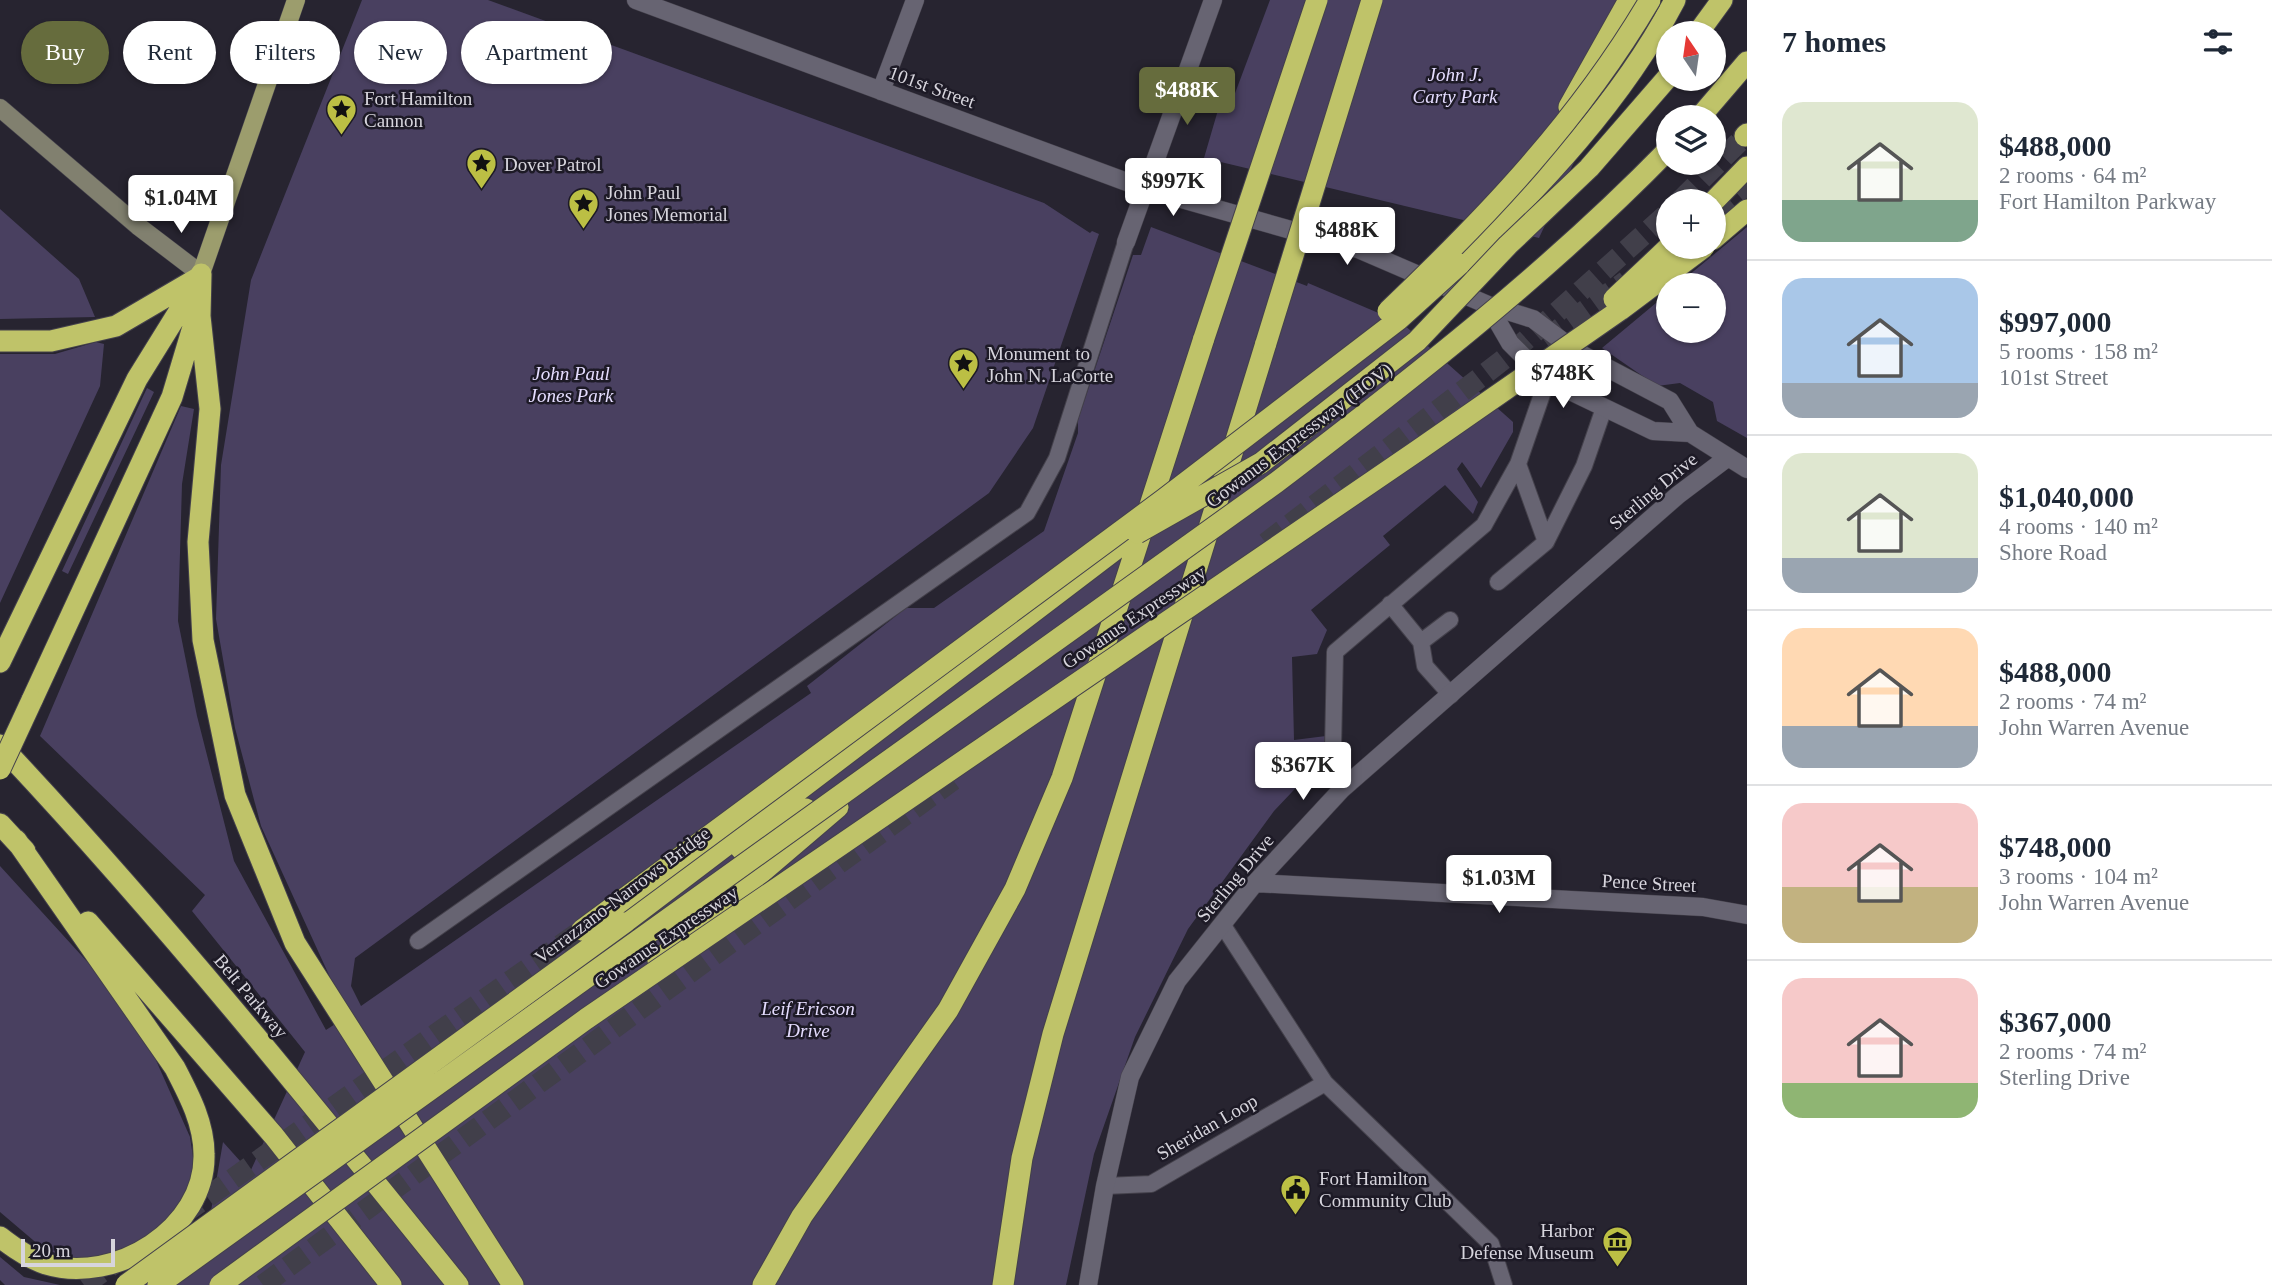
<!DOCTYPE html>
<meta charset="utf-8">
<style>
body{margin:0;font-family:Georgia,serif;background:#f2f2f3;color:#1f2937;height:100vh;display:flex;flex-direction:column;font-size:26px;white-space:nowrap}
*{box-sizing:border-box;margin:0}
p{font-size:23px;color:#747a83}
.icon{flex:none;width:38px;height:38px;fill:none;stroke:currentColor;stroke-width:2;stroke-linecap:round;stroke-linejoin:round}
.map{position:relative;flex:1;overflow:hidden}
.drawer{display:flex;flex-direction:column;background:#fff;width:525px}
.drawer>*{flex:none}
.hud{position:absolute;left:21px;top:21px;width:665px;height:63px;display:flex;gap:14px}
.needle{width:46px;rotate:347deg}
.buttons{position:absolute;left:1656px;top:21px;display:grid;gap:14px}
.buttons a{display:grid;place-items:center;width:70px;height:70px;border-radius:50%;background:#fff;box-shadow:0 2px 5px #0004;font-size:35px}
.scale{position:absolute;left:21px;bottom:18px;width:94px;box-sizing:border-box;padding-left:7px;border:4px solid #d7d5dd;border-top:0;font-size:19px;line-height:24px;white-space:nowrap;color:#d7d5dd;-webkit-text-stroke:5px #1d1a26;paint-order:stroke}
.price{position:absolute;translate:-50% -60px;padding:0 16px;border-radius:7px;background:#fff;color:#222;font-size:23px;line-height:46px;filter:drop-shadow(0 2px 4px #0008)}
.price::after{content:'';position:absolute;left:50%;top:42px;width:21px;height:16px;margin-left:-10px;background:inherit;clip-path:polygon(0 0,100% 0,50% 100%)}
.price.active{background:#666c3d;color:#fff}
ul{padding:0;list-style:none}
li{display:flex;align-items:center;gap:21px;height:175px;padding:0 35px}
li+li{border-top:2px solid #e0e1e3}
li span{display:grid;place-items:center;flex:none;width:196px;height:140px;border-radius:21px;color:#555}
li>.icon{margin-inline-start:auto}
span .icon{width:84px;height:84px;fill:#fffc;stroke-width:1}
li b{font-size:30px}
h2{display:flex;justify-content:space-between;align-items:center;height:84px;padding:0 35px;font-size:30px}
.chip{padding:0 24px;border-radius:32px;background:#fff;box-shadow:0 2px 5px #0004;font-size:24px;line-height:63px}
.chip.active{background:#666c3d;color:#fff}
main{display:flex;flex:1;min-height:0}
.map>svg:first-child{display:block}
.green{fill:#494060}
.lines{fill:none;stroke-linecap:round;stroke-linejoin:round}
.highway-tunnel{stroke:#413f4a;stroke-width:21;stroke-dasharray:21 10;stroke-linecap:butt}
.lane-casing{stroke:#44414b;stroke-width:18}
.street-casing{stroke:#44414b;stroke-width:19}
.secondary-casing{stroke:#44414b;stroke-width:19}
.primary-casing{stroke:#44414b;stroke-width:19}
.highway-casing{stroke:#44414b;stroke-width:23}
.lane{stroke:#676472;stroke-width:16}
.street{stroke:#676472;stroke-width:18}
.secondary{stroke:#81806f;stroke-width:18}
.primary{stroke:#9c9d6d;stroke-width:18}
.highway{stroke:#bfc369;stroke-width:21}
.highway-bridge-casing{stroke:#44414b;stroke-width:23;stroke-linecap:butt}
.highway-bridge{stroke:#bfc369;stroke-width:21}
.labels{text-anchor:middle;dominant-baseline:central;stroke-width:5;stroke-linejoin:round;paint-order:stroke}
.park-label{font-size:19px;font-style:italic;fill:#e5ddff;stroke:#1d1a26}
.street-label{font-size:19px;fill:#d7d5dd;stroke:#1d1a26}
.poi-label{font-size:19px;fill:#d7d5dd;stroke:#1d1a26;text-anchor:start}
</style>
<main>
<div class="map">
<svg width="1747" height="1285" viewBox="0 0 1747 1285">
<rect width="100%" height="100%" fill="#272430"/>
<!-- green -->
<path class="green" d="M362,0H488L1044,203L1090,233L1092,231L1099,234L1033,428L989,493L355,958L351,986L361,1006L811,693L807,686L906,608H934L1044,531L1078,433V420L1133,255H1141L1151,227L1307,286L1308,283L1402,323L1513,422V432L1481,488L1462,462L1457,469L1478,502L1473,514L1445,485L1383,536L1390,545L1311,610L1327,630L1317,654L1292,657L1294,740L1326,736L1327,755L1274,811L1188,929L1135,1037L1094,1154L1066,1285H138L207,1234L223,1142L250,1172L305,1052L192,911L205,895L40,736L181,406L194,409L182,484L178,621L197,716L234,861L326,1030L352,1013L334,986L261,826L235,728L216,619L221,465L251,280Z
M1270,0H1638L1603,99L1539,238L1204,158L1218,110L1228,112Z
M0,209L79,279L95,317L0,319Z
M1747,227V438L1717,421L1713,402L1680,383L1657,386L1602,348L1668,293V331H1713V285H1677Z
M96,342L104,344L100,386L0,603V354H55Z
M147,388L154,392L68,574L62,571Z
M0,866L92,967L155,1058L190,1137L198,1190L167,1235L90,1269L40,1246L0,1212Z
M0,1257L24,1277L60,1285H5L0,1280Z"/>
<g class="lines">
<!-- highway-tunnel -->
<path class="highway-tunnel" d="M1680,201L1745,136
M1713,213L1747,184
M1544,340L1626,281
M1266,543L1508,356L1668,213
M182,1215L582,930
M84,1285L119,1260
M263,1285L953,780"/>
<defs>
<path id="lane" d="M1546,542L1584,466L1604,408
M1498,582L1546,542L1518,464
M1390,604L1421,642L1425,666L1451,695
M1421,642L1450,620
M1342,789L1333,749L1335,652L1484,525L1518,464L1547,380
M418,941L1027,513L1057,458L1126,242
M1325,1083L1491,1244L1504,1285
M1105,1186L1151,1184L1325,1083L1222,924"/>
<path id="street" d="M636,0L1143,188L1358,249L1488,305L1533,319L1577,352L1670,401L1690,433L1747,469
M881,91L915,0
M1126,242L1213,0
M1488,305L1510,343L1547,380L1653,431L1690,433
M1255,883L1703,907L1747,915
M1088,1285L1105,1186L1130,1077L1177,981L1255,883L1342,789L1678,495L1727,458"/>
<path id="secondary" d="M0,108L138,226L201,274"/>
<path id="primary" d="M201,274L296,0"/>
<path id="highway" d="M1698,33L1722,0
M1569,107L1629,0
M1700,117L1747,62
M1745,136L1747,134
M1713,202L1747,167
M1713,239L1747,210
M1460,264C1541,186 1622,101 1675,0
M201,274L200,316L210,409L198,542L203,640L235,795L295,943L513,1285
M0,341H51L116,326L198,278
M0,662L137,379L199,279
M32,700L172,397L196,317
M0,745C162,917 310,1101 458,1285
M0,824L25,851
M741,849L806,809
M88,922L274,1136L391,1285
M624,923L1137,533
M658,961L838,807
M0,1237C14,1248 28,1258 46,1264C115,1285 206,1229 204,1154C204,1123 189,1095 175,1068L16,840
M763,1285L802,1216L948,1010L1015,889L1062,778L1204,338
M1003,1285L1022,1158L1053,1034L1266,343"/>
</defs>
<!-- lane casing -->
<use href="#lane" class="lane-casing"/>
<!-- street casing -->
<use href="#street" class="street-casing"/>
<!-- secondary casing -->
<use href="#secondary" class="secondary-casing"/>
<!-- primary casing -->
<use href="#primary" class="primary-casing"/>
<!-- highway casing -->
<use href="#highway" class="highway-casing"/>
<!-- lane -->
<use href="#lane" class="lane"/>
<!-- street -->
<use href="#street" class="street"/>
<!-- secondary -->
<use href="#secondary" class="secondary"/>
<!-- primary -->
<use href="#primary" class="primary"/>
<!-- highway -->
<use href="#highway" class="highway"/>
<defs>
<path id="highway-bridge" d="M1614,299L1669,247
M1388,311C1487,217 1580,119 1650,0
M1204,338L1317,0
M1266,343L1372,0
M1137,533L1261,463L1417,341L1508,245L1589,168L1668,77
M0,769L32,700
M582,930L1163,500L1398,320L1460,264
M126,1285L624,923
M158,1285L1277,482C1413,378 1548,273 1668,150
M220,1285L586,1019L1417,451L1620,310L1704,247"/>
</defs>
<!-- highway-bridge casing -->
<use href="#highway-bridge" class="highway-bridge-casing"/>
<!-- highway-bridge -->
<use href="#highway-bridge" class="highway-bridge"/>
</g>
<!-- icons -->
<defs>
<symbol id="sight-pin" viewBox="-11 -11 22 30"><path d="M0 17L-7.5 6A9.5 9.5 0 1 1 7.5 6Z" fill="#bcbf44" stroke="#1d1a26"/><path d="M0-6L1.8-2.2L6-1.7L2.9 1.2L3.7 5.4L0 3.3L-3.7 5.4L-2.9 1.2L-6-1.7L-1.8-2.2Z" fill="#111"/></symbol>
<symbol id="civic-pin" viewBox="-11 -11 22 30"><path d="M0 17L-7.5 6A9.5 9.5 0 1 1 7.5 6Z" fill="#bcbf44" stroke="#1d1a26"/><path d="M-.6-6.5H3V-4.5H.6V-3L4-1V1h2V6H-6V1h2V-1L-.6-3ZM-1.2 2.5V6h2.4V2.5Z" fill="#111"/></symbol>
<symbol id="museum-pin" viewBox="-11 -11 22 30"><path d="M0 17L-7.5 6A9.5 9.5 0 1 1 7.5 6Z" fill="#bcbf44" stroke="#1d1a26"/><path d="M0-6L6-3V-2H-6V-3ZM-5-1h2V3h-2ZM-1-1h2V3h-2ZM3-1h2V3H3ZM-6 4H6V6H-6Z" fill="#111"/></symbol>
</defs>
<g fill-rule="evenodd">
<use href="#sight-pin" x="324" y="92" width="35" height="47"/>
<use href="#sight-pin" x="464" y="146" width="35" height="47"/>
<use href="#sight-pin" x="566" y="186" width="35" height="47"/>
<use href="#sight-pin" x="946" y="346" width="35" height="47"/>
<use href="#civic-pin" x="1278" y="1172" width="35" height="47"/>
<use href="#museum-pin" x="1600" y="1224" width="35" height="47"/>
</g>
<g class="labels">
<!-- park labels -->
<g class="park-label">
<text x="1455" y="74">John J.<tspan x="1455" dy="22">Carty Park</tspan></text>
<text x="571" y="373">John Paul<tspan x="571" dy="22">Jones Park</tspan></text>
<text x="808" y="1008">Leif Ericson<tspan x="808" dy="22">Drive</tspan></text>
</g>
<!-- street labels -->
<g class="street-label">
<text transform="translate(932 87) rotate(20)">101st Street</text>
<text transform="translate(1299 435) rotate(-37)">Gowanus Expressway (HOV)</text>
<text transform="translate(1653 491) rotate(-40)">Sterling Drive</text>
<text transform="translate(1134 617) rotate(-34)">Gowanus Expressway</text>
<text transform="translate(1235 878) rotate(-50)">Sterling Drive</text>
<text transform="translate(1649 883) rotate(3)">Pence Street</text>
<text transform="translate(622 895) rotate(-37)">Verrazzano-Narrows Bridge</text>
<text transform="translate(666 937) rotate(-34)">Gowanus Expressway</text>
<text transform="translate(251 996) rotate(50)">Belt Parkway</text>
<text transform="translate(1207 1127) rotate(-30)">Sheridan Loop</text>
</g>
<!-- poi labels -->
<g class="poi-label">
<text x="364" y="98">Fort Hamilton<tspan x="364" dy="22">Cannon</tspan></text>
<text x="504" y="164">Dover Patrol</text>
<text x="606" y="192">John Paul<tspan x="606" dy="22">Jones Memorial</tspan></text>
<text x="987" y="353">Monument to<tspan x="987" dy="22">John N. LaCorte</tspan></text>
<text x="1319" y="1178">Fort Hamilton<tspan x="1319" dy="22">Community Club</tspan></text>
<text x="1594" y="1230" text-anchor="end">Harbor<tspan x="1594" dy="22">Defense Museum</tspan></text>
</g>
</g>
</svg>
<div class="buttons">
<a><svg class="needle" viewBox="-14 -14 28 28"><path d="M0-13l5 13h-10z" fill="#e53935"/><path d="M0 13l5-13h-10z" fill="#747a83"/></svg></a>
<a><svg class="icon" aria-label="layers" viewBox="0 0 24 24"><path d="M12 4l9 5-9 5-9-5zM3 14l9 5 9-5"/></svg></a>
<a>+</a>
<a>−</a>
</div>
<div class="scale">20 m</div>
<b class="price active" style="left:1187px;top:127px">$488K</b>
<b class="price" style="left:1173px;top:218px">$997K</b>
<b class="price" style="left:181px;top:235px">$1.04M</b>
<b class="price" style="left:1347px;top:267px">$488K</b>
<b class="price" style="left:1563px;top:410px">$748K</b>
<b class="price" style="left:1303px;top:802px">$367K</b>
<b class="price" style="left:1499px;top:915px">$1.03M</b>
<div class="hud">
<a class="chip active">Buy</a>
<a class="chip">Rent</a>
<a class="chip">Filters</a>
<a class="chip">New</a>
<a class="chip">Apartment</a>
</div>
</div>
<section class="drawer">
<h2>7 homes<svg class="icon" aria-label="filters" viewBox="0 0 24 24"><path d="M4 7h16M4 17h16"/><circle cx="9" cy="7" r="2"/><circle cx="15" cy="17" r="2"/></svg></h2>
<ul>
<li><span style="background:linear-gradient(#dfe7d0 70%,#7fa58c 0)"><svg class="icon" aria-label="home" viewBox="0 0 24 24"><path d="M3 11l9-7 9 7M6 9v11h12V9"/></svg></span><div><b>$488,000</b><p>2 rooms · 64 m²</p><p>Fort Hamilton Parkway</p></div></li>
<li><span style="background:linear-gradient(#a9c7e8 75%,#9aa5b1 0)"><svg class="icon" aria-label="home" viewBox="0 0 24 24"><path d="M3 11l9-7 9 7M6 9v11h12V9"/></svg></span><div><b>$997,000</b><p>5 rooms · 158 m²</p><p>101st Street</p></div></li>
<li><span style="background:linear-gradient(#dfe7d0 75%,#9aa5b1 0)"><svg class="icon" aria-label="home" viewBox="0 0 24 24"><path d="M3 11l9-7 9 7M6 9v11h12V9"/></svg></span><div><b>$1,040,000</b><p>4 rooms · 140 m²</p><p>Shore Road</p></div></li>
<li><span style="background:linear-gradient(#ffd9b3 70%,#9aa5b1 0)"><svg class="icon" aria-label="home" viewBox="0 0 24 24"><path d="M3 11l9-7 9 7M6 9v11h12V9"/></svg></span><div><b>$488,000</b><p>2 rooms · 74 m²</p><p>John Warren Avenue</p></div></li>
<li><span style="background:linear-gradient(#f6c9c9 60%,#c2b280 0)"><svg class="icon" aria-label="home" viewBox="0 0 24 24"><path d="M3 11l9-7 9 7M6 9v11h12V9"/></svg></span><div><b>$748,000</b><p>3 rooms · 104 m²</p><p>John Warren Avenue</p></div></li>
<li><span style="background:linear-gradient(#f6c9c9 75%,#8fb573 0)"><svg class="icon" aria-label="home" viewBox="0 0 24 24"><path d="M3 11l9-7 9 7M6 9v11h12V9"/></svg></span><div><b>$367,000</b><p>2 rooms · 74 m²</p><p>Sterling Drive</p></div></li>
</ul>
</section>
</main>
